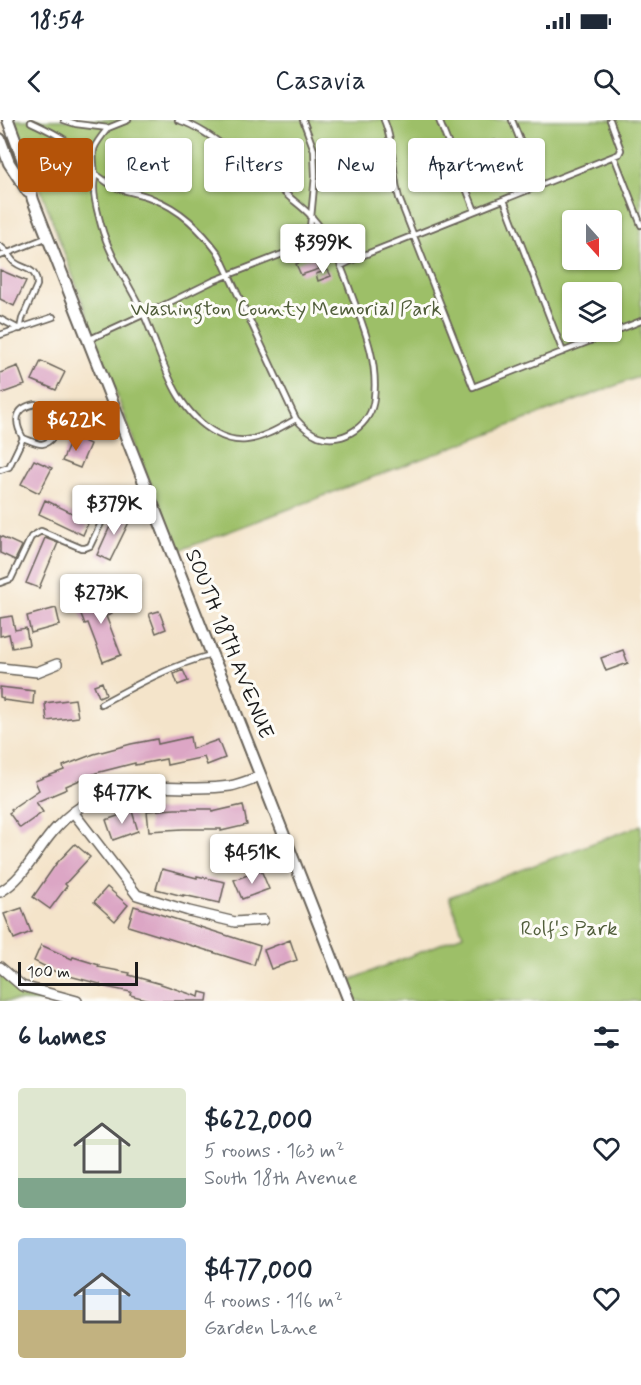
<!DOCTYPE html>
<meta charset="utf-8">
<style>
body{margin:0;font-family:Mynerve,sans-serif;background:#f2f2f3;color:#1f2937;height:100vh;display:flex;flex-direction:column;font-size:22px;white-space:nowrap}
*{box-sizing:border-box;margin:0}
p{font-size:20px;color:#747a83}
.icon{flex:none;width:33px;height:33px;fill:none;stroke:currentColor;stroke-width:2;stroke-linecap:round;stroke-linejoin:round}
.map{position:relative;height:881px;overflow:hidden}
.side{display:flex;flex-direction:column;background:#fff;flex:1}
.side>*{flex:none}
.top-card{position:absolute;left:18px;top:18px;width:606px;height:54px;display:flex;gap:12px}
.needle{width:39px;rotate:159deg}
.fabs{position:absolute;left:562px;top:90px;display:grid;gap:12px}
.fabs a{display:grid;place-items:center;width:60px;height:60px;border-radius:6px;background:#fff;box-shadow:0 2px 4px #0004;font-size:30px}
.scale{position:absolute;left:18px;bottom:15px;width:120px;box-sizing:border-box;padding-left:6px;border:3px solid #1c1c1c;border-top:0;font-size:16px;line-height:21px;white-space:nowrap;color:#1c1c1c;-webkit-text-stroke:4px #fdfcf7;paint-order:stroke}
.price{position:absolute;translate:-50% -51px;padding:0 14px;border-radius:6px;background:#fff;color:#222;font-size:20px;line-height:39px;filter:drop-shadow(0 2px 3px #0008)}
.price::after{content:'';position:absolute;left:50%;top:36px;width:18px;height:14px;margin-left:-9px;background:inherit;clip-path:polygon(0 0,100% 0,50% 100%)}
.price.selected{background:#b45309;color:#fff}
ul{padding:0;list-style:none}
li{display:flex;align-items:center;gap:18px;height:150px;padding:0 18px}
li span{display:grid;place-items:center;flex:none;width:168px;height:120px;border-radius:6px;color:#555}
li>.icon{margin-inline-start:auto}
span .icon{width:72px;height:72px;fill:#fffc;stroke-width:1}
li b{font-size:26px}
h2{display:flex;justify-content:space-between;align-items:center;height:72px;padding:0 18px;font-size:26px}
.tag{padding:0 21px;border-radius:6px;background:#fff;box-shadow:0 2px 4px #0004;font-size:21px;line-height:54px}
.tag.selected{background:#b45309;color:#fff}
.status{display:flex;justify-content:space-between;align-items:center;height:42px;padding:0 30px;background:#fff;direction:ltr}
.status svg{height:16px;fill:currentColor}
header{display:flex;justify-content:space-between;align-items:center;height:78px;padding:0 18px;background:#fff;font-size:27px;font-weight:600}
.map>svg:first-child{display:block}
.green{fill:#9dbf68;stroke:#5c6e42;stroke-width:1.5;fill-rule:evenodd}
.building{fill:#dca6c5}
.lines{fill:none;stroke-linecap:round;stroke-linejoin:round}
.service-casing{stroke:#686259;stroke-width:8}
.minor-casing{stroke:#686259;stroke-width:12}
.tertiary-casing{stroke:#686259;stroke-width:14}
.service{stroke:#fff;stroke-width:4.5}
.minor{stroke:#fff;stroke-width:9}
.tertiary{stroke:#fff;stroke-width:10}
.labels{text-anchor:middle;dominant-baseline:central;stroke-width:6;stroke-linejoin:round;paint-order:stroke}
.park-label{font-size:21px;fill:#505d3a;stroke:#fdfcf7}
.street-label{font-size:21px;fill:#1c1c1c;stroke:#fdfcf7}
</style>
<div class="status"><b>18:54</b><svg viewBox="0 0 49 12"><path d="M0 12V9h3v3zM5 12V6h3v6zM10 12V3h3v9zM15 12V0h3v12zM26 1h20v11H26zM47 4h2v5h-2z"/></svg></div>
<header><svg class="icon" aria-label="back" viewBox="0 0 24 24"><path d="M15 5l-7 7 7 7"/></svg>Casavia<svg class="icon" aria-label="search" viewBox="0 0 24 24"><circle cx="10" cy="10" r="6"/><path d="M15 15l6 6"/></svg></header>
<div class="map">
<svg width="641" height="881" viewBox="0 0 641 881">
<rect width="100%" height="100%" fill="#fdfcf7"/>
<filter id="ink" filterUnits="userSpaceOnUse"><feTurbulence type="fractalNoise" baseFrequency=".0167" numOctaves="2"/><feDisplacementMap in="SourceGraphic" scale="12" xChannelSelector="R" yChannelSelector="G"/><feConvolveMatrix kernelMatrix="1 2 1 2 8 2 1 2 1" color-interpolation-filters="sRGB"/></filter>
<filter id="wash" filterUnits="userSpaceOnUse"><feTurbulence type="fractalNoise" baseFrequency=".008" numOctaves="4" result="noise"/><feDisplacementMap in="SourceGraphic" scale="24" xChannelSelector="R" yChannelSelector="G"/><feGaussianBlur stdDeviation="1.35" result="paint"/><feColorMatrix in="noise" values="0 0 0 0 0 0 0 0 0 0 0 0 0 0 0 0 0 1.4 0 .05"/><feComposite in="paint" operator="in"/></filter>
<g filter="url(#wash)">
<rect width="100%" height="100%" fill="#f4e4ca"/>
<!-- green -->
<path class="green" d="M15,0H641V256L175,432ZM573,100H612V140H573ZM573,172H612V212H573Z
M641,705V881H353L345,862L463,815L449,777Z
M0,854C14,870 31,875 50,881H0Z"/>
<g id="blocks">
<!-- building -->
<path class="building" d="M495,20L507,48L474,60L469,49L487,42L481,26Z
M314,137L319,149L301,155L296,144Z
M0,150L26,161L14,186L0,179Z
M328,150L331,156L318,161L316,154Z
M41,241L65,252L56,270L32,260Z
M18,246L25,265L0,274V253Z
M73,316L90,324L80,348L62,341Z
M34,340L52,348L39,373L21,364Z
M45,380L89,401L83,415L39,394Z
M117,391L131,398L110,441L97,435Z
M0,416L22,426L15,440L0,433Z
M45,418L58,423L39,468L26,463Z
M103,469L112,494L106,496L121,535L103,542L88,503L85,504L78,487L93,481L90,474Z
M56,488L60,505L31,513L27,496Z
M159,491L166,509L156,513L149,494Z
M12,496L15,510L26,508L29,525L12,528L9,514L0,516V498Z
M623,530L628,543L606,551L601,538Z
M183,550L188,561L178,565L174,554Z
M102,562L106,574L99,577L94,565Z
M0,567L34,571L33,584L3,580V578L0,577Z
M75,579L78,597L47,601L45,583Z
M190,617L192,629L218,620L225,638L207,645L204,637L167,645L166,639L135,645V643L96,653L66,666L67,669L36,682L43,692L20,708L9,693L12,691L11,689L39,670L35,661L64,650L63,646L94,634L131,624L157,619L158,624Z
M243,685L247,705L221,711V709H183L149,711L147,691L175,689H212V692Z
M132,691L138,711L113,720L106,700Z
M75,724L90,737L65,764L67,766L50,789L33,777L56,744Z
M162,749L197,758V756L225,762L220,783L183,775V776L156,769Z
M261,750L269,769L242,779L234,760Z
M107,767L128,785L115,801L94,782Z
M134,786L260,826L254,845L128,806Z
M22,788L31,812L14,819L4,794Z
M290,820L297,840L271,849L264,830Z
M41,825L72,839L73,837L99,845L98,847L130,853L129,855L161,864L199,877L200,872L208,874L207,881H153L130,875L131,872L100,866V864L58,853L34,841Z"/>
</g>
</g>
<g filter="url(#ink)">
<use href="#blocks" fill-opacity="0" stroke="#686259" stroke-width="1.5"/>
<g class="lines">
<defs>
<path id="service" d="M64,0L76,4L108,8L128,0
M384,0C394,23 392,53 399,78L473,267L641,201
M439,0L475,91
M512,0L538,66
M31,2C59,15 78,24 94,52C96,56 94,60 94,65C93,78 98,93 101,105C110,138 130,165 144,195C163,237 172,289 216,313C225,318 236,321 246,320C264,318 281,307 296,299
M108,8C91,29 92,28 95,54C102,58 108,64 115,67C126,72 140,73 151,78C181,89 201,110 219,134L296,299C302,306 309,312 318,316C344,325 372,304 374,278C378,244 366,213 354,181C343,151 333,120 311,96C304,88 295,82 287,75C272,62 256,50 240,38C221,24 201,7 178,0
M614,36L641,105
M504,80L563,232
M0,126L8,133L48,117
M298,128L310,108L315,56L314,30L303,0
M0,136L8,133C8,135 13,141 14,142C24,150 37,147 37,165L22,199L20,209
M341,146L359,137L614,36L619,34L621,30L610,0
M0,199L19,209
M0,215L53,197
M88,220L160,187L213,161L298,128L323,129L359,137
M35,284L56,293C58,296 59,299 59,302C59,310 51,323 42,324C36,324 29,320 23,318C14,302 14,288 35,284Z
M0,350L9,347L23,318
M0,463L11,459L31,417L41,411L81,428H85L90,426L104,397
M101,584C136,565 172,545 211,535"/>
<path id="minor" d="M0,548L37,552L57,544
M73,692L137,775L189,791L235,802L263,800
M0,772C26,757 37,728 57,707C67,696 80,686 94,679C137,658 185,673 230,666C241,664 251,659 261,656
M0,847L22,866L77,881"/>
<path id="tertiary" d="M8,0L22,38L33,80L212,535L225,565L349,881
M0,19L9,43L28,72"/>
</defs>
<!-- service casing -->
<use href="#service" class="service-casing"/>
<!-- minor casing -->
<use href="#minor" class="minor-casing"/>
<!-- tertiary casing -->
<use href="#tertiary" class="tertiary-casing"/>
<!-- service -->
<use href="#service" class="service"/>
<!-- minor -->
<use href="#minor" class="minor"/>
<!-- tertiary -->
<use href="#tertiary" class="tertiary"/>
</g>
</g>
<g class="labels">
<!-- park labels -->
<g class="park-label">
<text x="286" y="189">Washington County Memorial Park</text>
<text x="569" y="809">Rolf's Park</text>
</g>
<!-- street labels -->
<g class="street-label">
<text transform="translate(229 524) rotate(68)">SOUTH 18TH AVENUE</text>
</g>
</g>
</svg>
<div class="fabs">
<a><svg class="needle" viewBox="-14 -14 28 28"><path d="M0-13l5 13h-10z" fill="#e53935"/><path d="M0 13l5-13h-10z" fill="#747a83"/></svg></a>
<a><svg class="icon" aria-label="layers" viewBox="0 0 24 24"><path d="M12 4l9 5-9 5-9-5zM3 14l9 5 9-5"/></svg></a>
</div>
<div class="scale">100 m</div>
<b class="price" style="left:323px;top:155px">$399K</b>
<b class="price selected" style="left:76px;top:332px">$622K</b>
<b class="price" style="left:114px;top:416px">$379K</b>
<b class="price" style="left:101px;top:505px">$273K</b>
<b class="price" style="left:122px;top:705px">$477K</b>
<b class="price" style="left:252px;top:765px">$451K</b>
<div class="top-card">
<a class="tag selected">Buy</a>
<a class="tag">Rent</a>
<a class="tag">Filters</a>
<a class="tag">New</a>
<a class="tag">Apartment</a>
</div>
</div>
<section class="side">
<h2>6 homes<svg class="icon" aria-label="filters" viewBox="0 0 24 24"><path d="M4 7h16M4 17h16"/><circle cx="9" cy="7" r="2"/><circle cx="15" cy="17" r="2"/></svg></h2>
<ul>
<li><span style="background:linear-gradient(#dfe7d0 75%,#7fa58c 0)"><svg class="icon" aria-label="home" viewBox="0 0 24 24"><path d="M3 11l9-7 9 7M6 9v11h12V9"/></svg></span><div><b>$622,000</b><p>5 rooms · 163 m²</p><p>South 18th Avenue</p></div><svg class="icon" aria-label="heart" viewBox="0 0 24 24"><path d="M12 20l-8-8c-3-5 5-10 8-4 3-6 11-1 8 4z"/></svg></li>
<li><span style="background:linear-gradient(#a9c7e8 60%,#c2b280 0)"><svg class="icon" aria-label="home" viewBox="0 0 24 24"><path d="M3 11l9-7 9 7M6 9v11h12V9"/></svg></span><div><b>$477,000</b><p>4 rooms · 116 m²</p><p>Garden Lane</p></div><svg class="icon" aria-label="heart" viewBox="0 0 24 24"><path d="M12 20l-8-8c-3-5 5-10 8-4 3-6 11-1 8 4z"/></svg></li>
</ul>
</section>
